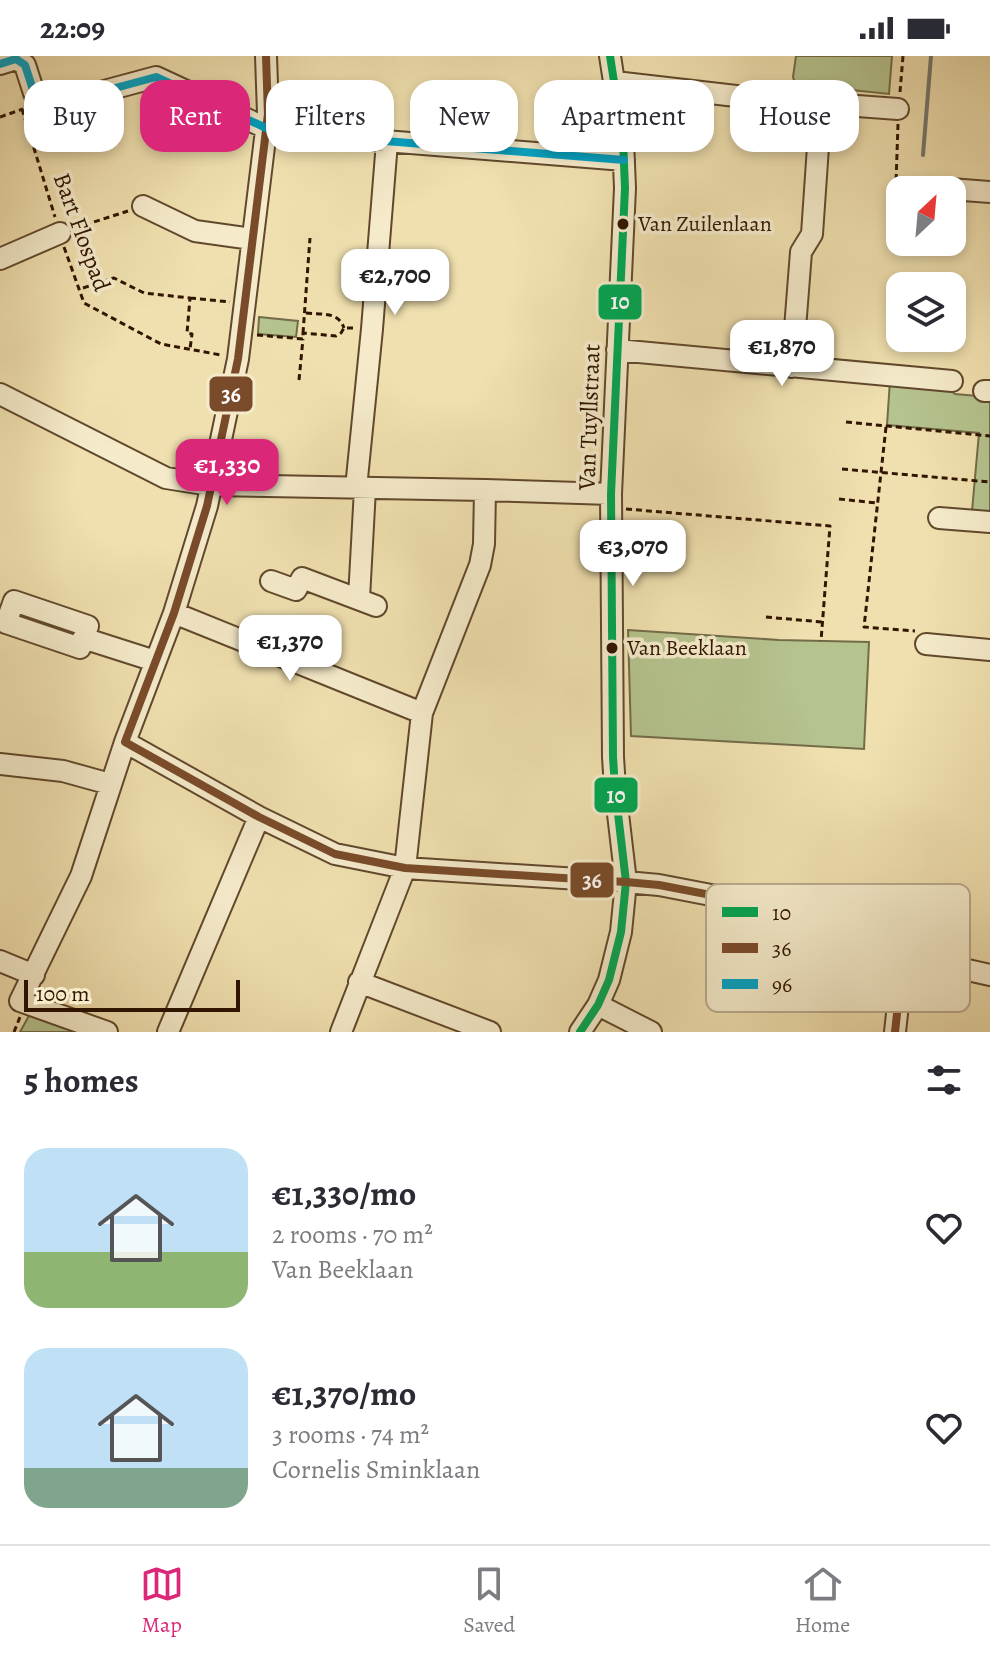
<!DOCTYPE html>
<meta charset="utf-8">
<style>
body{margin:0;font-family:Alegreya,serif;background:#f7f7f7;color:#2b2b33;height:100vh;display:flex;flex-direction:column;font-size:30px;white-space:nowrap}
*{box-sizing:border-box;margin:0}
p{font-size:26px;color:#7c7c81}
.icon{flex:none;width:44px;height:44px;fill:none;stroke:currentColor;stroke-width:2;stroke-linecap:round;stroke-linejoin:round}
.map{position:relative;height:976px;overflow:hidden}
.panel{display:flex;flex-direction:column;background:#fff;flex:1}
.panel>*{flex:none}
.hud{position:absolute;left:24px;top:24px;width:942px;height:72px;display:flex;gap:16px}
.needle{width:52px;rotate:26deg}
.tools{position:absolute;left:886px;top:120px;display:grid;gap:16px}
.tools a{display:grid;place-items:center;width:80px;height:80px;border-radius:16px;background:#fff;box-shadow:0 4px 12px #0003;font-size:40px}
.scale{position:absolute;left:24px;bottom:20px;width:216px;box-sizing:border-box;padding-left:8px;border:4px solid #311501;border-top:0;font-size:22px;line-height:28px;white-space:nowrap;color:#311501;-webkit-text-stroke:6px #f5ebcb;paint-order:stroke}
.price{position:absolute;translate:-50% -68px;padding:0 18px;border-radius:16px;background:#fff;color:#222;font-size:26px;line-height:52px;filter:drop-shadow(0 2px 4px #0008)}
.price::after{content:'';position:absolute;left:50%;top:48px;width:24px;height:18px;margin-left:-12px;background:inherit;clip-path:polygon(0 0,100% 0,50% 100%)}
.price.on{background:#db2777;color:#fff}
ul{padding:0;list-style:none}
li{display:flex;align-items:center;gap:24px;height:200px;padding:0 24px}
li span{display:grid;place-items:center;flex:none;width:224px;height:160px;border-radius:24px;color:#555}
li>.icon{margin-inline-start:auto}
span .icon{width:96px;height:96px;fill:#fffc;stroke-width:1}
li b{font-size:34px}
h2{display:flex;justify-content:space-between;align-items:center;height:96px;padding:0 24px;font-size:34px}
.pill{padding:0 28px;border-radius:24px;background:#fff;box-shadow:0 4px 12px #0003;font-size:28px;line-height:72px}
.pill.on{background:#db2777;color:#fff}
.status{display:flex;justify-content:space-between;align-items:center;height:56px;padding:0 40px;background:#fff;direction:ltr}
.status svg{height:22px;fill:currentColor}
.tab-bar{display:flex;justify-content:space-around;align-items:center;height:112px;border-top:2px solid #e1e1e2;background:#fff;font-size:22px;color:#7c7c81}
.tab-bar a{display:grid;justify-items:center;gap:4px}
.tab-bar .on{color:#db2777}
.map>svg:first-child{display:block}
.green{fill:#b5c38e;stroke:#736c48;stroke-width:2}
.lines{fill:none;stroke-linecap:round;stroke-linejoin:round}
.stream{stroke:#74786e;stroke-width:4}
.minor-casing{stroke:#61482c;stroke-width:24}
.path{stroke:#311501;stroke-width:3;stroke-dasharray:6 4;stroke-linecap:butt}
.minor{stroke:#f5ebcb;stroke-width:20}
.bus-1-casing{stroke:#f5ebcb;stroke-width:14}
.bus-2-casing{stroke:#f5ebcb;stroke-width:14}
.bus-3-casing{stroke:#f5ebcb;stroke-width:14}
.bus-1{stroke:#00a651;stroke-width:8}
.bus-2{stroke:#7a4b2a;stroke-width:8}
.bus-3{stroke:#02a2c4;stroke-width:8}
.bus-dot{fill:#311501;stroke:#f5ebcb;stroke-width:3}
.labels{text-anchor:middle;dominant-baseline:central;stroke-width:7;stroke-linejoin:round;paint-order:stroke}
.bus-label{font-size:22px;fill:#311501;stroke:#f5ebcb;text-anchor:start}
.street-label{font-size:24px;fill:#311501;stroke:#f5ebcb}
.key{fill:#f5ebcb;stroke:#baab8e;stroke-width:2}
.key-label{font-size:22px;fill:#311501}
.line-badge{stroke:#f5ebcb;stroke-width:3}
.badge-label{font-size:22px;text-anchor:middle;font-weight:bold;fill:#fff}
</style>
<div class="status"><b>22:09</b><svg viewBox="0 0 49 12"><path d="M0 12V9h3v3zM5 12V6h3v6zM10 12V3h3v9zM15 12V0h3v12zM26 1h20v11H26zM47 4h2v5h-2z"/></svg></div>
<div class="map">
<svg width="990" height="976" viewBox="0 0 990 976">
<rect width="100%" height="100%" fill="#f0e0af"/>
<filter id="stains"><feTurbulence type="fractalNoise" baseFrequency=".0025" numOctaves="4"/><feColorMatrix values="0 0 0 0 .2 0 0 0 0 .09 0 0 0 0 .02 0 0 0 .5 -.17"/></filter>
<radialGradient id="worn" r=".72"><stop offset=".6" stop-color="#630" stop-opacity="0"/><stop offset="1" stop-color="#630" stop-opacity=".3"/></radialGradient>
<!-- green -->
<path class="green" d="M796,0H892L889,38L795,28L793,21Z
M259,261L298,265L296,281L258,278Z
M890,324L942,327L955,338L990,341V456L972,455L979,377L887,369Z
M628,574L779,584L869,586L864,693L631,680Z
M31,956L90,976H20Z"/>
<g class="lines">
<!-- stream -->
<path class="stream" d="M923,99L931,0"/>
<defs>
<path id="minor" d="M266,0L268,58L238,303L207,450L174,557L125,686L259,761L335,798L405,812L626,826L659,829L835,863L890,889L898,895L903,903L895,976
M0,8L16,3L25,9L34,37L56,48L156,21L266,72L285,77L624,104
M615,26L762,43L898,53
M950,133L990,136
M143,150L195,175L252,183
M0,203L60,177
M617,294L952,325
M792,311L801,196L812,178L821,47
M984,335H990
M0,338L166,422L210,429L485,434
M356,432L372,273L387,86
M939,462L990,466
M271,525L296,534L302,522L376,550
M359,542L365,433
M14,545L88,570L80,592L6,567Z
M174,557L422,657
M83,582L155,605
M926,588L990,594
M0,708L63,715L110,728
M903,903H919L990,919
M0,905L34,919
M359,926L490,976
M598,949L651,976
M107,976L20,945L81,820L125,686
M168,976L259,761
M341,976L405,812L422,657L480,509L484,488L485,434L611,438
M580,976L598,949L609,924L621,876L626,826L615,732L613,701L611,438L625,132L623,84L610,0"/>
</defs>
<!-- minor casing -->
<use href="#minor" class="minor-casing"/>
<!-- path -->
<path class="path" d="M900,36L903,0
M22,53L55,161
M0,61L23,53
M898,68L896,127L932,131
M75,172L128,155
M64,191L84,247L161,288L221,299
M83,232L114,222L144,237L190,242L187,277L192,278L190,293
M190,242L230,246
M306,257C322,259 338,255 344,272
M303,277L310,182
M257,279L303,283V277L336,280L341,277L344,272H355
M299,324L303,283
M846,366L990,380
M886,371L864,571L915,575
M842,413L990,426
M839,443L877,447
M626,453L830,470L821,585
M766,561L822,566
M14,976L20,961"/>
<!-- minor -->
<use href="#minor" class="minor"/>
<defs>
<path id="bus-1" d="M580,976L598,949L609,924L621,876L626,826L615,732L613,701L611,438L625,132L623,84L610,0"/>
<path id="bus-2" d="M266,0L268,58L238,303L207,450L174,557L125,686L259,761L335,798L405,812L626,826L659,829L835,863L890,889L898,895L903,903L895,976"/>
<path id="bus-3" d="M0,8L16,3L25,9L34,37L56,48L156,21L266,72L285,77L624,104"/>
</defs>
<!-- bus-1 casing -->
<use href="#bus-1" class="bus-1-casing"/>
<!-- bus-2 casing -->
<use href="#bus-2" class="bus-2-casing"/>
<!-- bus-3 casing -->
<use href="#bus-3" class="bus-3-casing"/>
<!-- bus-1 -->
<use href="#bus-1" class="bus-1"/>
<!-- bus-2 -->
<use href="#bus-2" class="bus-2"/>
<!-- bus-3 -->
<use href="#bus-3" class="bus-3"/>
</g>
<!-- markers -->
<g class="bus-dot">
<circle cx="623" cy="168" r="7"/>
<circle cx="612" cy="592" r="7"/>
</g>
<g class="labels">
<!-- bus labels -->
<g class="bus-label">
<text x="638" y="168">Van Zuilenlaan</text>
<text x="627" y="592">Van Beeklaan</text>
</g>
<!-- street labels -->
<g class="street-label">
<text transform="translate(82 176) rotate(70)">Bart Flospad</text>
<text transform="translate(589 361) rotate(-88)">Van Tuyllstraat</text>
</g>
</g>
<!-- legend -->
<rect x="706" y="828" width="264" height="128" rx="12" class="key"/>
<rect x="722" y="851" width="36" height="10" fill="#00a651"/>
<rect x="722" y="887" width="36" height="10" fill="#7a4b2a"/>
<rect x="722" y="923" width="36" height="10" fill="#02a2c4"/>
<g class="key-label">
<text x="772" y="864">10</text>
<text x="772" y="900">36</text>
<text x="772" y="936">96</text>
</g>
<g class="line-badge">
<rect x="597" y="227" width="46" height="38" rx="8" fill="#00a651"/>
<rect x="208" y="319" width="46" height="38" rx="8" fill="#7a4b2a"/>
<rect x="593" y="720" width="46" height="38" rx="8" fill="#00a651"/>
<rect x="569" y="805" width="46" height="38" rx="8" fill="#7a4b2a"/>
</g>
<g class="badge-label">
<text x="620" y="253">10</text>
<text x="231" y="346">36</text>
<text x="616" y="747">10</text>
<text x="592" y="832">36</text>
</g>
<rect width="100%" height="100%" filter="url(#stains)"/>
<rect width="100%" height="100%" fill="url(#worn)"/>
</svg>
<div class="tools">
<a><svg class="needle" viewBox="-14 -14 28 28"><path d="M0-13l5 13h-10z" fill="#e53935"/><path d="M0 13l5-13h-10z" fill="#7c7c81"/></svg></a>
<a><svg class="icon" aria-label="layers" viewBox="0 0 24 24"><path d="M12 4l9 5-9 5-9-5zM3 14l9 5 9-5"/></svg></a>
</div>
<div class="scale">100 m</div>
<b class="price" style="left:395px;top:261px">€2,700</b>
<b class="price" style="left:782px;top:332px">€1,870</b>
<b class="price on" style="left:227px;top:451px">€1,330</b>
<b class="price" style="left:633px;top:532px">€3,070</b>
<b class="price" style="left:290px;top:627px">€1,370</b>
<div class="hud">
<a class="pill">Buy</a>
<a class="pill on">Rent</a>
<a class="pill">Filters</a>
<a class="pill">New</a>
<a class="pill">Apartment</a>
<a class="pill">House</a>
</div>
</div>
<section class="panel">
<h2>5 homes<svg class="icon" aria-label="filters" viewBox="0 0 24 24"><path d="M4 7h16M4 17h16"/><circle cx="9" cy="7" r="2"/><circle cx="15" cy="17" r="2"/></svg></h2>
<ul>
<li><span style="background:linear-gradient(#bfe0f5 65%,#8fb573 0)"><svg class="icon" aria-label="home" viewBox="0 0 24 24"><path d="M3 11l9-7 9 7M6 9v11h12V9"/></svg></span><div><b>€1,330/mo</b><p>2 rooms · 70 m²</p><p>Van Beeklaan</p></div><svg class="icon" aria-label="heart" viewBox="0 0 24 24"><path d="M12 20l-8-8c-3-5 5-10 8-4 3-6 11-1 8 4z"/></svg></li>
<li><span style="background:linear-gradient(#bfe0f5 75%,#7fa58c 0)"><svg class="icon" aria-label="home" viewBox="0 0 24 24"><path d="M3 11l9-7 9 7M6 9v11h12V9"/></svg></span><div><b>€1,370/mo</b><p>3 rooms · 74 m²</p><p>Cornelis Sminklaan</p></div><svg class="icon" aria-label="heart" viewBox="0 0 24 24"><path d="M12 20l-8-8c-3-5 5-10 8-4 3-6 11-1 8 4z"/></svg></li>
</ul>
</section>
<nav class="tab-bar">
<a class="on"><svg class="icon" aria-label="map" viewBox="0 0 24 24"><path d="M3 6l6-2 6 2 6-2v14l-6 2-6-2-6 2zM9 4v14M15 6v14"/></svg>Map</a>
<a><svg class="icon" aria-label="saved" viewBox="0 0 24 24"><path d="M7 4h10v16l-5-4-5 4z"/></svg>Saved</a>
<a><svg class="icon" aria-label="home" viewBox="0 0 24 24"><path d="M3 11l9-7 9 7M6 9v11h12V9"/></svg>Home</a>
</nav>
